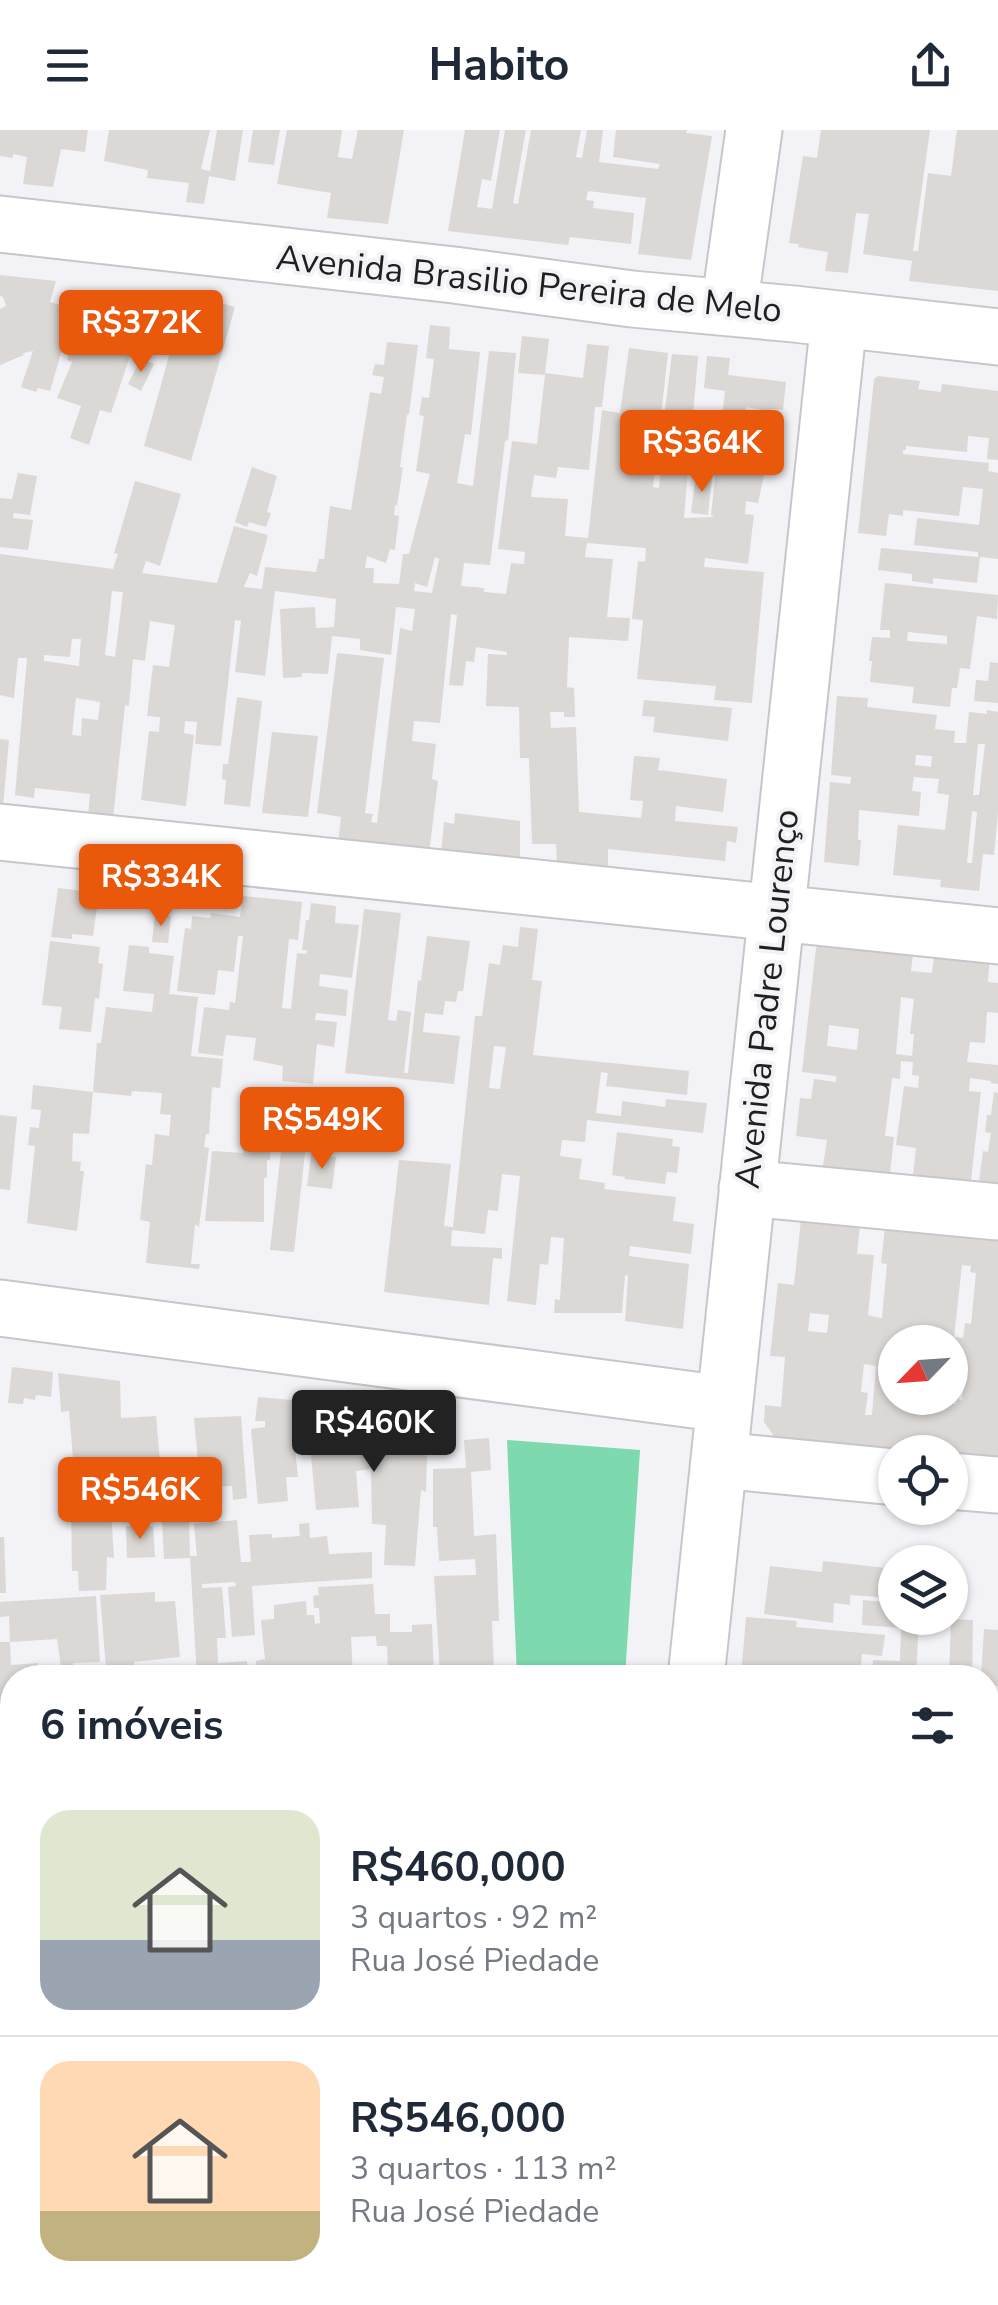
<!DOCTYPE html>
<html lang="pt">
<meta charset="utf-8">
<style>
body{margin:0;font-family:"Nunito Sans",sans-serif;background:#f6f6f7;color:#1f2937;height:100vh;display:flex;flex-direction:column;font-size:38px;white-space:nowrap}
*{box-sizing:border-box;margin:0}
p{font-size:32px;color:#747a83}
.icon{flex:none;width:55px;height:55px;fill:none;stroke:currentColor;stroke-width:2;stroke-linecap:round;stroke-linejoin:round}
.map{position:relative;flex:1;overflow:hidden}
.drawer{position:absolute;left:0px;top:1535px;width:1000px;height:640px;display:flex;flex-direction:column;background:#fff;border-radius:40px 40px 0 0;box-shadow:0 2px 8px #0004}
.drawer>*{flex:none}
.needle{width:65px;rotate:245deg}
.buttons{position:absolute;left:878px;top:1195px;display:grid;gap:20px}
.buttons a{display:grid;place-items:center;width:90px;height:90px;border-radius:50%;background:#fff;box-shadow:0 2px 8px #0004;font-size:50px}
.price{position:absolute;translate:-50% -85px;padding:0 22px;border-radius:10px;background:#ea580c;color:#fff;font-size:32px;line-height:65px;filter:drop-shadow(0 2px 5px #0008)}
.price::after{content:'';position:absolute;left:50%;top:60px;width:30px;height:22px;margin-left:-15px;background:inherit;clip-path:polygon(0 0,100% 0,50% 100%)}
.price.active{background:#222;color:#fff}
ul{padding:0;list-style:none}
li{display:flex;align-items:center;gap:30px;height:250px;padding:0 40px}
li+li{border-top:2px solid #e0e1e3}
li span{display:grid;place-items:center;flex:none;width:280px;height:200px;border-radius:30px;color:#555}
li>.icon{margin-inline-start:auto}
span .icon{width:120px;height:120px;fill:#fffc;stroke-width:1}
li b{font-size:42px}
h2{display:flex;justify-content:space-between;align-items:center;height:120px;padding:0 40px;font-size:42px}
header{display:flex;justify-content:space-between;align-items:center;height:130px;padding:0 40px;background:#fff;font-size:45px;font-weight:700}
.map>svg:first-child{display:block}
.green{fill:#7fd9ae}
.building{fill:#dcd8d5;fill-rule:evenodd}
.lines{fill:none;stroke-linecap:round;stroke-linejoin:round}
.minor-casing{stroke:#c7c6ca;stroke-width:59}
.minor{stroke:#fff;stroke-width:55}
.labels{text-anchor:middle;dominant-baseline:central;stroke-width:8;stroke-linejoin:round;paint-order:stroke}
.street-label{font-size:35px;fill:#1f1f20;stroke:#f3f2f6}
</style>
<header><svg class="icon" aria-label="menu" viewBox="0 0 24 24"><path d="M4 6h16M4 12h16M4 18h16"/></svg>Habito<svg class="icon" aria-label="share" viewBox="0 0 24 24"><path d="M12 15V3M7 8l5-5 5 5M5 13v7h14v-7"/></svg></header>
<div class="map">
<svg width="998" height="2175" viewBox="0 0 998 2175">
<rect width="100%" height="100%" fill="#f3f2f6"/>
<!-- green -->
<path class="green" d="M507,1310L640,1320L625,1547H517Z"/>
<!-- building -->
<path class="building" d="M0,0H88L85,22L61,19L53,57L23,54L27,27L13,24V28L0,26Z
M109,0H210L201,39L210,41L217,0H243L235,51L209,46L204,74L186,72L189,53L147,48L148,40L104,31Z
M253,0H280L274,35L248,32Z
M287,0H342L338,27L352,29L358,0H404L388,94L327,88L331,63L277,54Z
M465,0H500L491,51L482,49L477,77L492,79L505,0H526L513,73L518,74L531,0H581L576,27L582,28L587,0H603L599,32L658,39L660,34L613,27L616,0H687L686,3L712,6L691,130L638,124L646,68L588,61L586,70L594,71L593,78L634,83L631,114L570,107L568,115L448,101Z
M821,0H930L913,121H918L928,43L951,46L957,0H998V161L909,151L912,131L863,124L869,84L856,83L848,143L825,141L828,122L798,117L799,114L789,113L803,26L817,28Z
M0,145L56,151L50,172L74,179L50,261L38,258L36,262L21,257L33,221L23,223L24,225L0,235V179L6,176L3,167L0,166Z
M205,169L235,177L191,331L144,316L179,190L197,195Z
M84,180L109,189L111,181L139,189L133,210L139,212L135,225L131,223L111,283L100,280L89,315L70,308L81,276L57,268L72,232L67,230Z
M430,195L450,197L449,219L480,222L471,305L465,304L457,353L473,356L489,221L516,223L508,310L505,311L490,435L464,433L461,456L484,458V462L506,464L511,433L524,434L525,422L498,419L512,311L537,314L545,245L518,243L522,206L549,209L545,243L583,248L587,214L609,216L602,277H595L589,340L558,337L556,348L534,345L531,367L568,369L565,406L588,408L602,280L620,283L629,218L668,223L653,357L659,358L661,337L688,340L684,388L714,387L711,385L725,261L704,258L707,226L730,228L728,245L786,252L783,280L771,279L770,281L746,277L745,286L777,293L773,315L759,311L756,322L768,326L758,373L746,371L745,384L754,385L748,434L705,428L704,437L764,442L752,573L714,570L716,556L637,549L643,490L632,489L638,431L645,432L646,418L587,413L585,427L613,429L607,487L630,488L628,511L569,507L567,557L574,558L575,587H564V582H550L551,598L576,597L579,682L641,688L643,671L630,670L634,626L660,628L658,640L727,649L723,682L676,676L675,691L738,697L736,713L727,711L725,731L608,719V743L557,738L556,714H532L529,628H520L519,577L486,576L488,524L507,525V522L476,517L474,532L466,531L463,556L449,555L457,485L451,484L440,593L414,591L412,611L436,614L432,649L438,651L429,723L338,713L341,687L317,683L337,523L384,528L365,683L373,684L371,692L377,693L400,498L412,501L415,479L396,477L391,525L360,520V509L332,506L328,544L302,543V547L283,548L280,479L315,477L316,498L334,497L336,469L275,461L265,546L235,542L241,491L235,490L221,616L195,614L197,592L185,591L184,603L194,605L186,676L141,670L149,601L159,602L160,587L147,586L153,535L169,537L175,495L150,491L145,531L133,529L129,576L125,575L113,689L88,687L90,664L35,658L34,668L15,665L27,528H18L14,568L0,565V424L113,439L118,424L114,423L135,351L181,364L160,436L146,431L142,443L217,453L234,396L268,405L257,446L250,443L244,457L262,459L265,437L316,442L319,429H324L330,376L351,380L370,262L381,264L384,247L372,245L375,234L384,235L387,212L418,215L409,284L407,285L400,337H403L397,376L395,375L394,385L399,386L395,420L390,419L386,433L367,426L365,438H374L373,453L399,454L403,424H409L430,344L416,341L424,286L419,285L422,267L429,268L434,229L426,228ZM435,427L439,429L432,463L414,461L415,453L427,457ZM112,461L123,462L115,527L105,525ZM72,509H81L79,536L44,531V525L70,527ZM76,568L100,572L98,590L82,588L81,606L72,605Z
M672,224L698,226L690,322L660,319Z
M141,229L154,234L141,261L128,254Z
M878,246L920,251L918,259L941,262L942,254L998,261V330L987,329L989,308L968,306L967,322L906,316V320H903V324L989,333L988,341L998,343V429L980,427L977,453L933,448V454L912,451V444L878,440L881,418L978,427V422L914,415L917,388L979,395L983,359L963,357L959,386L903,380V386L889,384L886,406L858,403L874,249Z
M252,337L277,346L267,382L271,383L266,397L249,392L247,397L235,392Z
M18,343L37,346L30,385L14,383L13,388L33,390L28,420L0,417V368L12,369Z
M696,345L712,347L708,385L691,383Z
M885,453L998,465L997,489L977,486L970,539L960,538L957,558H952L950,577L912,573L914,557L870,552L872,531H869L872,507L890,508V500H880ZM908,502L947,506V514L907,511Z
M990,532L998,533V573L974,571L976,550L988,551Z
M837,566L868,568L867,577L937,585L935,599L955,601L954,613H966L969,582L987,584V580L998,582V683L994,725L983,724L979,761L940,757L941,750L893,745L898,695L945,700L949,665L937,663L939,649L914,647L912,661L921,662L919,686L859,680L858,710H861L859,736L824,732L830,652L850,654L851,647L831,645ZM978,614H985L979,665H973ZM916,625L932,626L931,637L915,635ZM972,681L977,682L972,733H967Z
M237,567L262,571L250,677L224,674L226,650L222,649L223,634H228Z
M644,570L732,578L728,611L653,602L655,587L642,586Z
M272,602L318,606L308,687L262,683Z
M0,609L9,610L3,677H0Z
M455,683L520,691V733L441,725L444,692L454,694Z
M58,758L99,763L93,806L72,804V809L51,807Z
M243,766L302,772L298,810L289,809L282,878L291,879L297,823L306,824L307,820H302L306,790H309L311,773L336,776L335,793L359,795L352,848L320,844L319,856L348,860L346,886L316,883L315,890L337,892L334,917L317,914L313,954L282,951L283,936L253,930L256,908L226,905L223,926L198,923L204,877L229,880L230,872L235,873L243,806H238L234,842L218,840L215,865L177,861L185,798L191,799L192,786L210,788L211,783L240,787Z
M364,779L401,783L388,890L396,891L398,880L411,882L404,943H408L418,850L421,851L427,806L470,811L463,861H458L456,872L445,871L443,885L425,883L423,902L460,906L454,954L345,943Z
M155,784L171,786L168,813L152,812Z
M520,797L538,799L532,850L542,851L533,925L689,941L687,965L606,956L608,943L601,942L596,983L621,986L622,971L665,977L666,969L707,973L703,1003L587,990L585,1012L562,1010L560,1026L582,1029L579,1049L605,1053L604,1059L676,1067L673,1091L694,1094L691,1124L630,1116L629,1126L689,1134L683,1199L625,1191L628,1146L625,1145L622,1183H554L555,1169L560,1170L564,1108L551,1107L548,1135L540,1134L536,1175L507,1171L520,1046L502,1044L498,1081L488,1080L485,1104L452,1100L451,1116L502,1118V1129L493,1128L489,1175L384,1162L399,1030L451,1034L444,1096L453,1097L475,886H482L489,833L500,835L503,815L518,817ZM494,916L506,917L500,959L489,958Z
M831,806L914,815L911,841L932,843L935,818L990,824L988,852L998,853V883L987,882L985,913L970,912L967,932L998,935V954L991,953V951L970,948L969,961L981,962L971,1050L913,1045L916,1018L896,1015L904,956L918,958L919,946L912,945L913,932L901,931L900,949L892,948L885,1006L894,1007L890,1043L823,1036L827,1010L796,1006L800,968L811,969L814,949L836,952V946L802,942L816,818ZM901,867L914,869L910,904H914L912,926L896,924ZM829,895L859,899L857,920L827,916Z
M50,811L100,817L98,833L103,834L99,869L95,868L91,902L59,899L62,877L42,875Z
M129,815L149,817V823L174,826L169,864L198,867L191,926L223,929L220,958L212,957L209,1004H206L204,1017L209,1018L199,1097L195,1094L191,1134H200L199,1139L146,1133L150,1092L140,1090L146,1034L152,1035L155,1004L169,1006L171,985L160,984L162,963L132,961L131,966L93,962L97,913H101L106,877L152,882L154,864L123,861Z
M33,955L93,962L89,1004L73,1003L72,1031L81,1032L80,1041H84L77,1101L27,1093L35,1016L28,1015L30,997L39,998L41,980L31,979Z
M288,958L312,960L294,1122L270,1120Z
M994,962L998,963V1053L979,1052L983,1021L988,1022L991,1003L985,1002L987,985H991Z
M0,985L17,987L10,1060L0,1059Z
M243,993H271L270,1030H267V1048H264V1092L205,1091L212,1021L243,1023Z
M617,1002L673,1009L672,1016L680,1017L677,1043L667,1042L665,1054L625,1049V1047L612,1045Z
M311,1025L336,1027L332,1059L307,1056Z
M801,1089L860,1095L857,1124L874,1125L868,1185L875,1187L882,1188L887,1134L881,1133L885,1098L998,1109V1331L950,1327V1322H905L776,1309L764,1292L765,1275L781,1277L785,1227L770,1226L778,1153L794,1155ZM962,1135L971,1136L970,1142L976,1143L971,1194L965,1193L963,1208L954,1207ZM810,1183L829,1185L827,1203L808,1201ZM895,1212H950V1257H953L954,1242L960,1243V1236L965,1237L962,1270L957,1269L956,1274H951L952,1268H895ZM864,1234L876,1236L872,1285H865L868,1263L861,1262Z
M12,1237L53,1242L51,1267L36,1265L35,1270L24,1268L23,1274L8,1273Z
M58,1243L120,1251L121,1288L156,1286L160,1332H163L166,1357L124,1359V1356L109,1357L108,1351L104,1352L103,1342L95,1343L94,1327L73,1328L69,1281L61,1282Z
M258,1267L303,1271L305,1300L293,1298L298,1347H286L288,1371L258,1374L251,1299L265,1297V1291H255Z
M348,1275L407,1284V1313L423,1315L424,1325L427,1326L426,1362L421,1360L415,1436L384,1435L386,1395L372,1394L371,1339L356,1341L359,1377L316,1380L309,1302L350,1299Z
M241,1286L247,1368L233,1370L232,1356L195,1357L193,1343H199L194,1288Z
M489,1308L491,1340L471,1342L474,1406L496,1404L499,1491H492L494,1542L440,1544L434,1446L476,1445L475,1429L439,1431L437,1397H433V1339L466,1338L464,1310Z
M110,1366L114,1428L107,1427L106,1460L79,1461L78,1441H72L71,1368Z
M237,1390L241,1432H251L249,1405L272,1404V1408L300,1406L299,1394L309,1393L310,1408L327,1406L329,1424L372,1422V1448L252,1456L255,1505L232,1507L228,1457L236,1456L235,1452L202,1454V1458L222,1457L226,1508H217L218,1533L247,1531L248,1548H197L190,1426H197L194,1394Z
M189,1391L190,1428L164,1429L162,1392Z
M126,1396H153L155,1427L127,1428Z
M0,1407H4L6,1463H0Z
M823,1431L895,1439V1455L891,1454V1468L850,1465V1475L834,1473L833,1493L764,1484L770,1436L822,1442Z
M373,1454L375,1484H390V1502H412V1495L432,1494L434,1548H379V1544H388L387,1516H377L376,1506L351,1507L353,1548H257L256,1531L265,1529L261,1490L274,1489V1475L306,1471L307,1485H314L315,1494L320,1493L319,1478H314L313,1466L319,1465L318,1457Z
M155,1462V1472L175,1471L180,1527L134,1532L135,1548L117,1547L116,1537L106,1538L100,1465Z
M96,1466L100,1532L73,1533V1536L61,1537L57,1509L10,1512L9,1486L0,1487V1472Z
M863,1470L895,1473V1488H919L916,1548H872L873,1530L900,1531L901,1498L862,1495Z
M746,1487L797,1491L796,1497L885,1505L882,1526L862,1524L860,1546L777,1540L776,1548L741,1546Z
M951,1489L973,1490L972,1548H949Z
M984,1499L998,1500V1556L988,1554V1548H981Z
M0,1512H10L11,1535L38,1533L40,1548H12V1580L0,1581Z
M12,1592V1667H0V1593Z
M991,1606L998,1607V1668L988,1667V1629Z
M12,1754V1897H6V1899L0,1898V1834H3L0,1755Z
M998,1857V1911L988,1910V1858Z
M7,1907L9,1946H12V2162H16V2172L0,2173V1908Z
M998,1928V2085H988V1929Z"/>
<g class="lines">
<defs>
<path id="minor" d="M0,94L454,145L632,169L794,184L998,207
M729,178L754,0
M0,702L998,806
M747,1058L998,1082
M0,1178L724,1274
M719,1330L895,1347
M950,1351L998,1355
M696,1548L839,190
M988,1696H998
M0,1710L12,1709
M988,2146L998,2145
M490,2175L707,2162"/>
</defs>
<!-- minor casing -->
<use href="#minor" class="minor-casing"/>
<!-- minor -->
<use href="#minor" class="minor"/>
</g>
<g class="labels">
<!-- street labels -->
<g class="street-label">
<text transform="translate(529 154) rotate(6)">Avenida Brasilio Pereira de Melo</text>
<text transform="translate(767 869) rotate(-84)">Avenida Padre Lourenço</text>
</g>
</g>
</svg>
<div class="buttons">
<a><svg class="needle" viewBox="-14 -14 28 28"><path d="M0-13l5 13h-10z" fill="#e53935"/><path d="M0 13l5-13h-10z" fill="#747a83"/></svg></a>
<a><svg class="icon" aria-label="locate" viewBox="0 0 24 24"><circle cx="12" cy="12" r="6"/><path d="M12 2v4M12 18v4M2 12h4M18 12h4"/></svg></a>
<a><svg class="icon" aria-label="layers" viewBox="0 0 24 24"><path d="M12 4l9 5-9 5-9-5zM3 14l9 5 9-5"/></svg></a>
</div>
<b class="price" style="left:141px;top:245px">R$372K</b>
<b class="price" style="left:702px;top:365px">R$364K</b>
<b class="price" style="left:161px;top:799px">R$334K</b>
<b class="price" style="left:322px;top:1042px">R$549K</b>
<b class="price active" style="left:374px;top:1345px">R$460K</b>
<b class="price" style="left:140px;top:1412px">R$546K</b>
<section class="drawer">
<h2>6 imóveis<svg class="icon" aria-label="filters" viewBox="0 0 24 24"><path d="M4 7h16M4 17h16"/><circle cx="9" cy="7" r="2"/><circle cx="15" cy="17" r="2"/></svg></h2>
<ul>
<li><span style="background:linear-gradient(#dfe7d0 65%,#9aa5b1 0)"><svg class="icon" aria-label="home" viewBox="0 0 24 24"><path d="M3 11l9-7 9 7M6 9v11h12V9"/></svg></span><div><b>R$460,000</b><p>3 quartos · 92 m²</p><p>Rua José Piedade</p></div></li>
<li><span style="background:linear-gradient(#ffd9b3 75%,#c2b280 0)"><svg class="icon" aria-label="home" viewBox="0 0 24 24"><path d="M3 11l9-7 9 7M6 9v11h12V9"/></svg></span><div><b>R$546,000</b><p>3 quartos · 113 m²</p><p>Rua José Piedade</p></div></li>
</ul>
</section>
</div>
